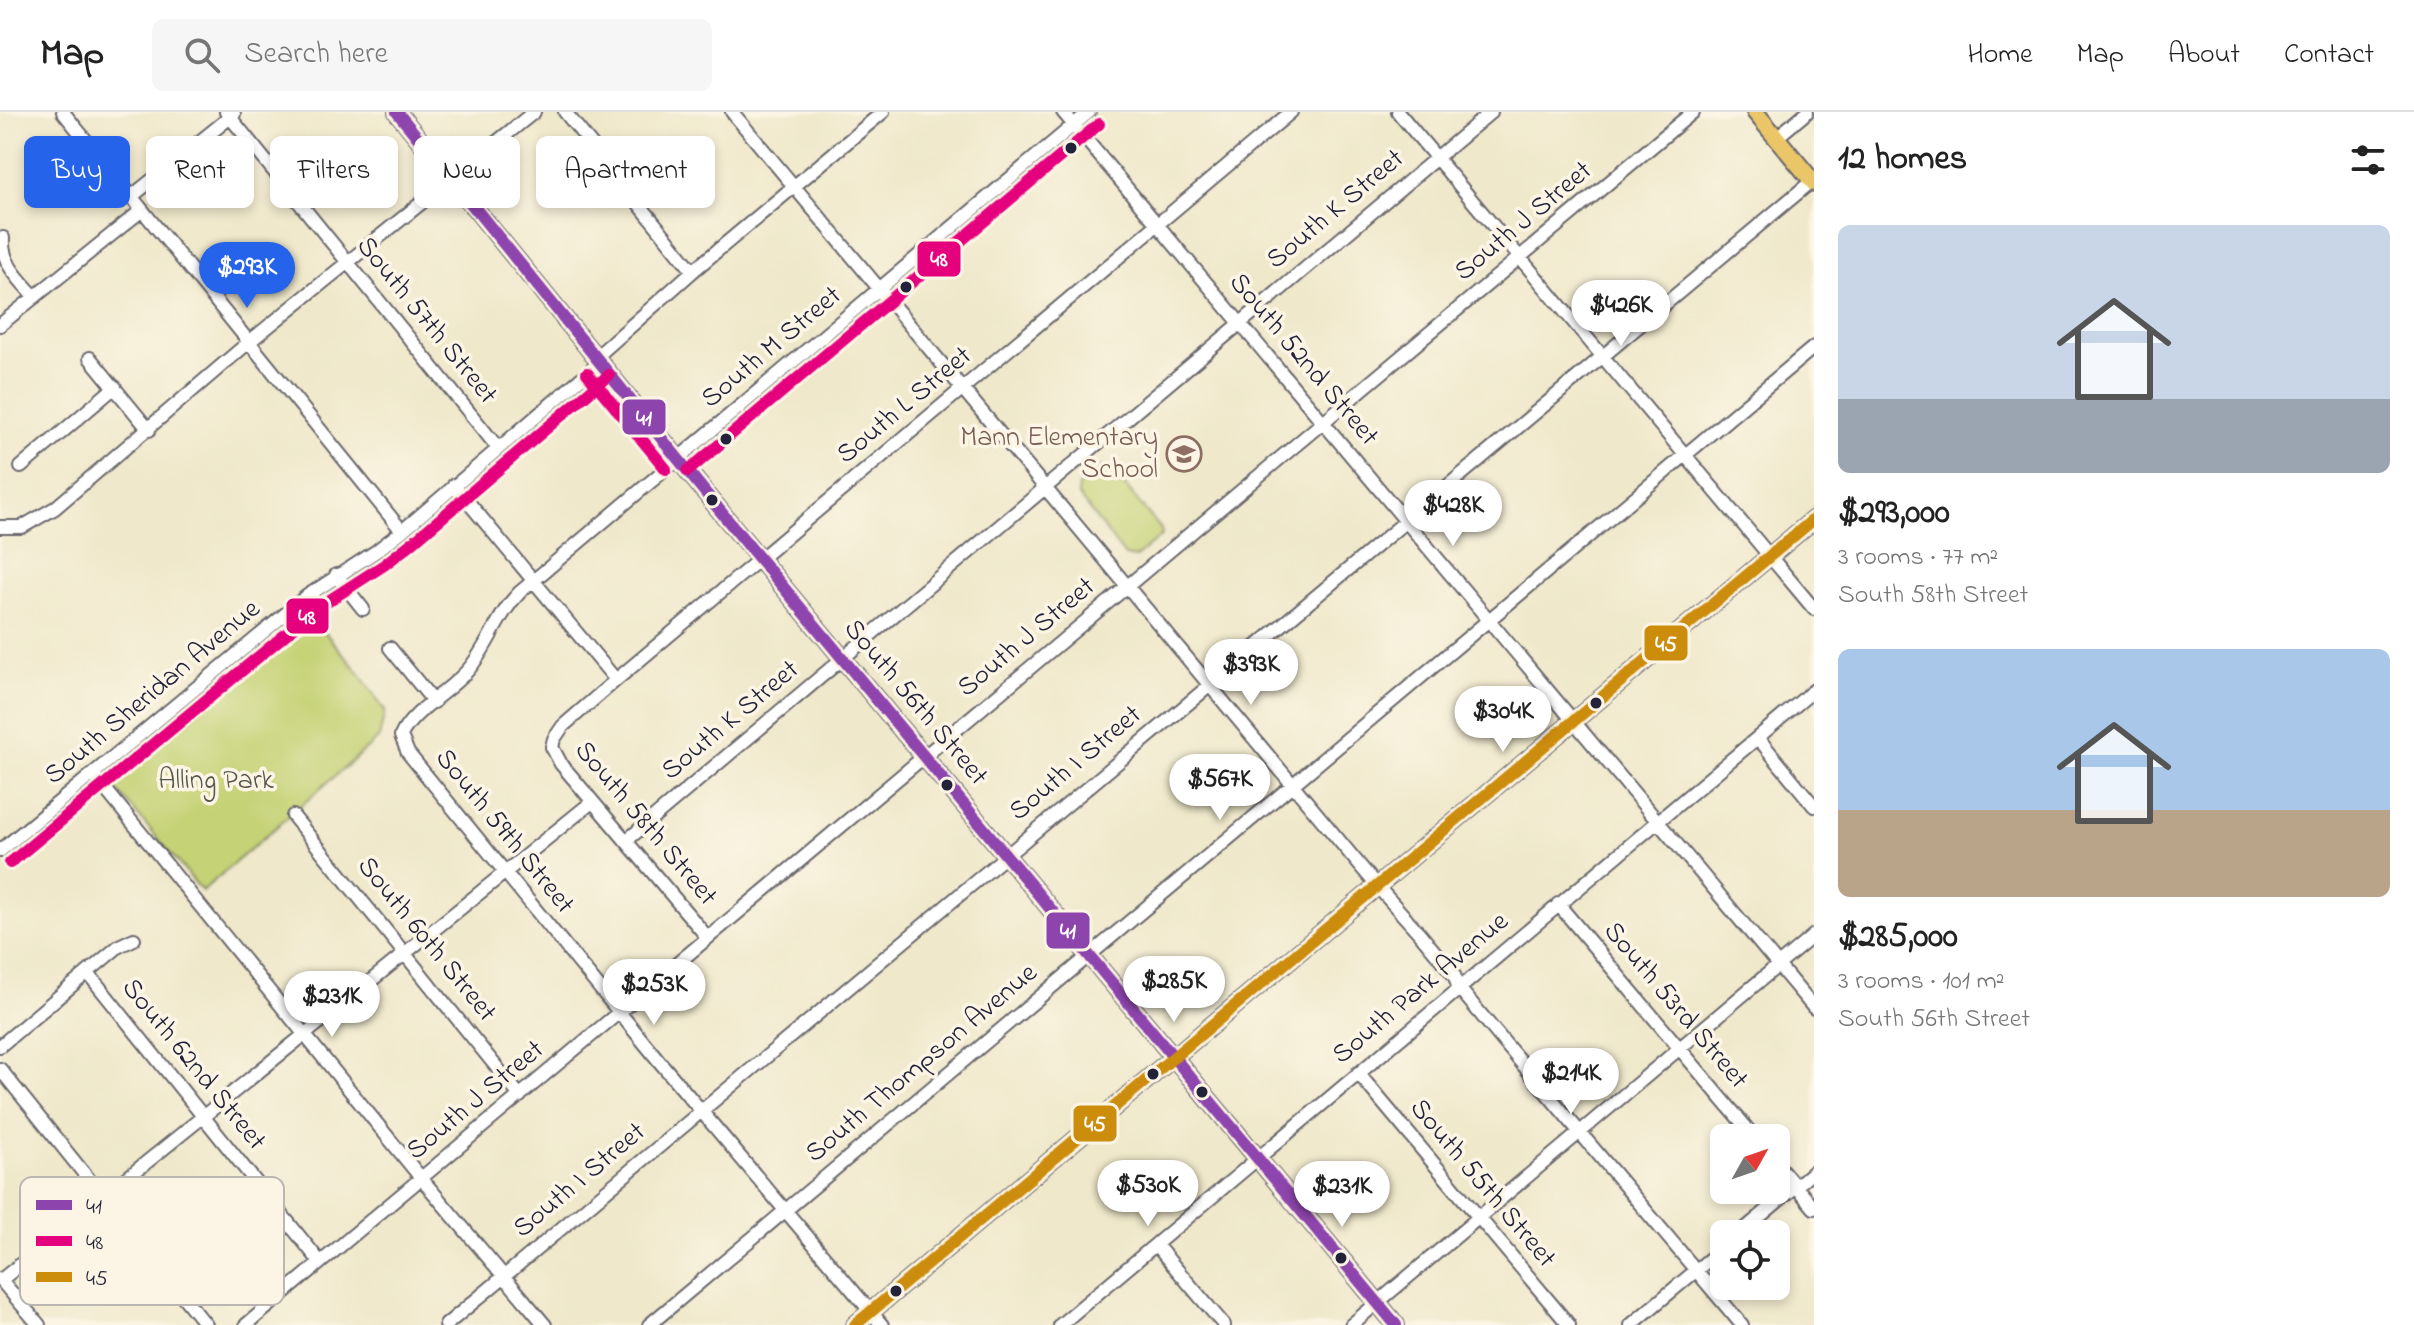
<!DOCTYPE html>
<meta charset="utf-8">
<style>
body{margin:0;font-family:"Indie Flower",sans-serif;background:#f6f6f6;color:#222;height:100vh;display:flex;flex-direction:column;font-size:30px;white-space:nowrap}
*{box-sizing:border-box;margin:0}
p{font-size:26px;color:#767676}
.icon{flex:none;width:44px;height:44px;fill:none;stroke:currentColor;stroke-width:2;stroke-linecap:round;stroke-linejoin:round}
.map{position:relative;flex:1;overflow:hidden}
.drawer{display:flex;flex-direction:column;background:#fff;width:600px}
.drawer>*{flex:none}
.hud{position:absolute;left:24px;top:24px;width:760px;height:72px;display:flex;gap:16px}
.needle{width:52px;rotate:50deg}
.controls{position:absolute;left:1710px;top:1012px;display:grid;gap:16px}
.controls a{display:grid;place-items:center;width:80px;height:80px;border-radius:12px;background:#fff;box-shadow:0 4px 12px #0003;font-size:40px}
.price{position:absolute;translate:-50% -68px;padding:0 18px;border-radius:28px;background:#fff;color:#222;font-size:26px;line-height:52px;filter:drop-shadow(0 2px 4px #0008)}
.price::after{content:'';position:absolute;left:50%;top:48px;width:24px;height:18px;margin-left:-12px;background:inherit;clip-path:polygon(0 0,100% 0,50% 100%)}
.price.current{background:#2563eb;color:#fff}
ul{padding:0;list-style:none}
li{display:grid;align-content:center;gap:16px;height:424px;padding:0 24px}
li span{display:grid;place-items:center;height:248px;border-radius:12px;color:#555}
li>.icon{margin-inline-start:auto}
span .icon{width:144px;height:144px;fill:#fffc;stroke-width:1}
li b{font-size:34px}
h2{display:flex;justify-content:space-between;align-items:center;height:96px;padding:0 24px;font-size:34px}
.chip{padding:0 28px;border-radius:12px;background:#fff;box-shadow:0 4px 12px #0003;font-size:28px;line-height:72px}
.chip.current{background:#2563eb;color:#fff}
header{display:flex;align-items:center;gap:48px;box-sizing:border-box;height:112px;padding:0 40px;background:#fff;border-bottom:2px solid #e0e0e0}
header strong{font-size:38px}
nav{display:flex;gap:44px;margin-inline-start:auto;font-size:28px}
.search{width:560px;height:72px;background:#f6f6f6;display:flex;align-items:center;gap:20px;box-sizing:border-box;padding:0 28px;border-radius:12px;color:#767676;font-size:30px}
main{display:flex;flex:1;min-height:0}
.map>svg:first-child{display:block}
.green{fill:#c5d274;stroke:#747a58;stroke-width:2}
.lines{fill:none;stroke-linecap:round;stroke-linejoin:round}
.minor-casing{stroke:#6a676d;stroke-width:16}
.major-casing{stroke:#6a676d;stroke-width:20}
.minor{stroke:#fff;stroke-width:12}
.major{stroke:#ebc669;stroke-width:16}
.bus-1-casing{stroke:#fcf5e5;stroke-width:18}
.bus-2-casing{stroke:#fcf5e5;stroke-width:18}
.bus-3-casing{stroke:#fcf5e5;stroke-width:18}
.bus-1{stroke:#8e44ad;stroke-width:12}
.bus-2{stroke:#e5007d;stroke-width:12}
.bus-3{stroke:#cc8c0c;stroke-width:12}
.bus-dot{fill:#22223b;stroke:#fcf5e5;stroke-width:3}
.labels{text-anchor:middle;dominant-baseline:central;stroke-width:7;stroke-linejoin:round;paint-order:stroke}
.street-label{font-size:28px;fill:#22223b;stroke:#fcf5e5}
.education-label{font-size:28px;fill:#785e54;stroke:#fcf5e5;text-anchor:end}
.park-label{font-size:28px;fill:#53574c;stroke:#fcf5e5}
.key{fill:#fcf5e5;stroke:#bbb6b2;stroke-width:2}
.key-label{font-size:22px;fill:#22223b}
.line-badge{stroke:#fcf5e5;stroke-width:3}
.badge-label{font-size:22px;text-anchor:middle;font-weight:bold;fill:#fff}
</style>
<header>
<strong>Map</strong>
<div class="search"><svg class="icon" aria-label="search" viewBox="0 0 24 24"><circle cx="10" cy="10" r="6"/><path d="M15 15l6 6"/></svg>Search here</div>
<nav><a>Home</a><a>Map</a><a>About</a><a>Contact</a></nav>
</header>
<main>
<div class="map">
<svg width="1814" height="1213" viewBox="0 0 1814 1213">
<rect width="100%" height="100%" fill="#fcf5e5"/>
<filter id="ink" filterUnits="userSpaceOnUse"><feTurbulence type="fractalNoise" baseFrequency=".0125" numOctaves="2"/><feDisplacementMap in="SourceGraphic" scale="16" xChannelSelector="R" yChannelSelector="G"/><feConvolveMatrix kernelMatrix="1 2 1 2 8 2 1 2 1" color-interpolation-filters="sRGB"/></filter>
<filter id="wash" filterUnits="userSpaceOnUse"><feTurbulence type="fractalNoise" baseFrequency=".006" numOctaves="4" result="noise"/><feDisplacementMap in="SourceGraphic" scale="32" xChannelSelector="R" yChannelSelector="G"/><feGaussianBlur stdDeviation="1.8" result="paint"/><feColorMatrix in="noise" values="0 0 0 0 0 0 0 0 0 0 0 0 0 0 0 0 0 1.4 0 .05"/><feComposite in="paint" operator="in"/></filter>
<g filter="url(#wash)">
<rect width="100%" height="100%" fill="#efe8ca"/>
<!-- green -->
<path class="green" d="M1100,355L1110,356L1161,417L1162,423L1135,446L1125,444L1078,383L1079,374Z
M305,497L357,558L385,599L379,626L202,779L110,670V663Z"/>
</g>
<g filter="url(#ink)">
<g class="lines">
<defs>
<path id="minor" d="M63,0L402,419
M226,0L498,336
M565,0L693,159
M732,0L1377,774L1420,822L1454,863L1459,876L1503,929L1742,1213
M1063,0L1814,896
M1398,0L1814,497
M1776,26L1807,0
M131,85L234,2
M3,126C1,151 19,167 35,185
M0,213L142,98
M90,246L149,318
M595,246L693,159L883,0
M21,355L115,275
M454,373L616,568
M0,415H22L55,396L249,230L534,0
M336,463L363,497
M390,536L434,590
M1758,626L1814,694
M93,662L421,1066L545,1213
M293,704L520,984
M626,729L1491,0
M0,739L307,484L375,440L402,419L599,251
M1558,792L1755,1026
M708,826L561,652L552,635L554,627L563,614L616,568L1291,0
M88,861L320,1150
M0,934L119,834L134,827
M0,957L206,1213
M1358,961L1569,1213
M1776,1051L1814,1096
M1739,1122L1814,1059
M1156,1133L1224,1213
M0,1167L39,1213
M1,1168L592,690
M246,1213L1693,0
M446,1213L1812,69
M649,1213L1814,235
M882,1213L659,949L408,641L401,624C411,600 450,579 468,558C489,534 497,503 520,480L1089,0
M1060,1213L1814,578
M1351,1213L1814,823
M1631,1213L1724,1135"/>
<path id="major" d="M397,0L730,411L1396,1213
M1755,0L1814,71
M855,1213L1814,407"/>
</defs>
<!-- minor casing -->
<use href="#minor" class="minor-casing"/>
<!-- major casing -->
<use href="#major" class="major-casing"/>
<!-- minor -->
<use href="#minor" class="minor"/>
<!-- major -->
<use href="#major" class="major"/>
<defs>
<path id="bus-1" d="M397,0L730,411L1396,1213"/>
<path id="bus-2" d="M587,261L666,357
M688,359L1099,12
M10,751L316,497L384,453L412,431L609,263"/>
<path id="bus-3" d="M855,1213L1814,407"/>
</defs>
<!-- bus-1 casing -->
<use href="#bus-1" class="bus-1-casing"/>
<!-- bus-2 casing -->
<use href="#bus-2" class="bus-2-casing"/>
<!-- bus-3 casing -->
<use href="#bus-3" class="bus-3-casing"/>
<!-- bus-1 -->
<use href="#bus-1" class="bus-1"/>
<!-- bus-2 -->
<use href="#bus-2" class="bus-2"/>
<!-- bus-3 -->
<use href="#bus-3" class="bus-3"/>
</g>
</g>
<!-- icons -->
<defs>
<symbol id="school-ring" viewBox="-11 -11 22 22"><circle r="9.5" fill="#fcf5e5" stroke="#8d6e63" stroke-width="1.5"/><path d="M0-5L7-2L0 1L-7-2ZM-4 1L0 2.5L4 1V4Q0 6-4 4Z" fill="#8d6e63"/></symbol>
</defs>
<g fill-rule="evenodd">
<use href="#school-ring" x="1164" y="322" width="40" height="40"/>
</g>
<!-- markers -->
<g class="bus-dot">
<circle cx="1071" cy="36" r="7"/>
<circle cx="906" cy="175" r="7"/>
<circle cx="726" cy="327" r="7"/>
<circle cx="712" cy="388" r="7"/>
<circle cx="1596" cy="591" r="7"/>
<circle cx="947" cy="673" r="7"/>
<circle cx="1153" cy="962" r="7"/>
<circle cx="1202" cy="980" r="7"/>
<circle cx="1341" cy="1146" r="7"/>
<circle cx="896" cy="1179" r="7"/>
</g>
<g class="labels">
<!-- street labels -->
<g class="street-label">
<text transform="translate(1336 98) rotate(-40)">South K Street</text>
<text transform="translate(1524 110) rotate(-40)">South J Street</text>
<text transform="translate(426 209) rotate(51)">South 57th Street</text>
<text transform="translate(772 236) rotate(-40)">South M Street</text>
<text transform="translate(1303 248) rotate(50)">South 52nd Street</text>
<text transform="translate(905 294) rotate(-40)">South L Street</text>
<text transform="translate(1027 526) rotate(-40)">South J Street</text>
<text transform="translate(153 581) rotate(-40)">South Sheridan Avenue</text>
<text transform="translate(915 591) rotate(50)">South 56th Street</text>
<text transform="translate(731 609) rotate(-40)">South K Street</text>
<text transform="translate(1076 652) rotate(-40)">South I Street</text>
<text transform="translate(645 712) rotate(50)">South 58th Street</text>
<text transform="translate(504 720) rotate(51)">South 59th Street</text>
<text transform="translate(426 828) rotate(51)">South 60th Street</text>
<text transform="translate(1421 877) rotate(-40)">South Park Avenue</text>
<text transform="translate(1675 894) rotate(50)">South 53rd Street</text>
<text transform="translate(922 952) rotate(-40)">South Thompson Avenue</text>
<text transform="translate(193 953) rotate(51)">South 62nd Street</text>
<text transform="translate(476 989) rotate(-40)">South J Street</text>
<text transform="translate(580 1069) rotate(-40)">South I Street</text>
<text transform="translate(1482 1072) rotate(50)">South 55th Street</text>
</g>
<!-- education labels -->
<g class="education-label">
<text x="1158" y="326">Mann Elementary<tspan x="1158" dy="32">School</tspan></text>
</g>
<!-- park labels -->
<g class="park-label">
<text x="216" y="669">Alling Park</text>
</g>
</g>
<!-- legend -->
<rect x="20" y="1065" width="264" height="128" rx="12" class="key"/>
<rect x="36" y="1088" width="36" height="10" fill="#8e44ad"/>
<rect x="36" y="1124" width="36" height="10" fill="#e5007d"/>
<rect x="36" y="1160" width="36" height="10" fill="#cc8c0c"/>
<g class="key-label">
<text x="86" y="1101">41</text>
<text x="86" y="1137">48</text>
<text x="86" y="1173">45</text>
</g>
<g class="line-badge">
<rect x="916" y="128" width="46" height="38" rx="8" fill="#e5007d"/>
<rect x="621" y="286" width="46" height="38" rx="8" fill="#8e44ad"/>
<rect x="285" y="485" width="45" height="38" rx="8" fill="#e5007d"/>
<rect x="1643" y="512" width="46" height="38" rx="8" fill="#cc8c0c"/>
<rect x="1045" y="799" width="46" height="39" rx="8" fill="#8e44ad"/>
<rect x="1072" y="992" width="46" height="39" rx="8" fill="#cc8c0c"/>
</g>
<g class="badge-label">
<text x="939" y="154">48</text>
<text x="644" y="313">41</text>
<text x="307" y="512">48</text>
<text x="1666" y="539">45</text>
<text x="1068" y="826">41</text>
<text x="1095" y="1019">45</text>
</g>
</svg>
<div class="controls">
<a><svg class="needle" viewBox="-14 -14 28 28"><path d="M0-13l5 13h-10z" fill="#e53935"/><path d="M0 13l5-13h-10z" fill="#767676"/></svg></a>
<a><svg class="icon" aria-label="locate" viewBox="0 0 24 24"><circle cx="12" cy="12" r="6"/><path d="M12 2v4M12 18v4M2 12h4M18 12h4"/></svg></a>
</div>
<b class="price current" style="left:247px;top:198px">$293K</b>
<b class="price" style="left:1621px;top:236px">$426K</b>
<b class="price" style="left:1453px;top:436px">$428K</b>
<b class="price" style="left:1251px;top:595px">$393K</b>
<b class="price" style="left:1503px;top:642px">$304K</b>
<b class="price" style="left:1220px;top:710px">$567K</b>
<b class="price" style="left:1174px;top:912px">$285K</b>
<b class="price" style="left:654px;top:915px">$253K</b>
<b class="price" style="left:332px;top:927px">$231K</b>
<b class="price" style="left:1571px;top:1004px">$214K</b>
<b class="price" style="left:1148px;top:1116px">$530K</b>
<b class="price" style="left:1342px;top:1117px">$231K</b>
<div class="hud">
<a class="chip current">Buy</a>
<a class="chip">Rent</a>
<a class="chip">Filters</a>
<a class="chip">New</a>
<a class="chip">Apartment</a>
</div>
</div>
<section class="drawer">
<h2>12 homes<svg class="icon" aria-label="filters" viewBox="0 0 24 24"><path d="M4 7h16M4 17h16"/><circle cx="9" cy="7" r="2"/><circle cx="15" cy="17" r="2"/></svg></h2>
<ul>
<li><span style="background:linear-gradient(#c9d6e8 70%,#9aa5b1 0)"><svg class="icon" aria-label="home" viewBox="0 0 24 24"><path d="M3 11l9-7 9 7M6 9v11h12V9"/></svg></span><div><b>$293,000</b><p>3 rooms · 77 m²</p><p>South 58th Street</p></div></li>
<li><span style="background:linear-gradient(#a9c7e8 65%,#b9a48a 0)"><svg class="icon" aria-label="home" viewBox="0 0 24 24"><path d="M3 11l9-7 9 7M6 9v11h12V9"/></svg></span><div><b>$285,000</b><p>3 rooms · 101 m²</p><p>South 56th Street</p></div></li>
</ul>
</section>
</main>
